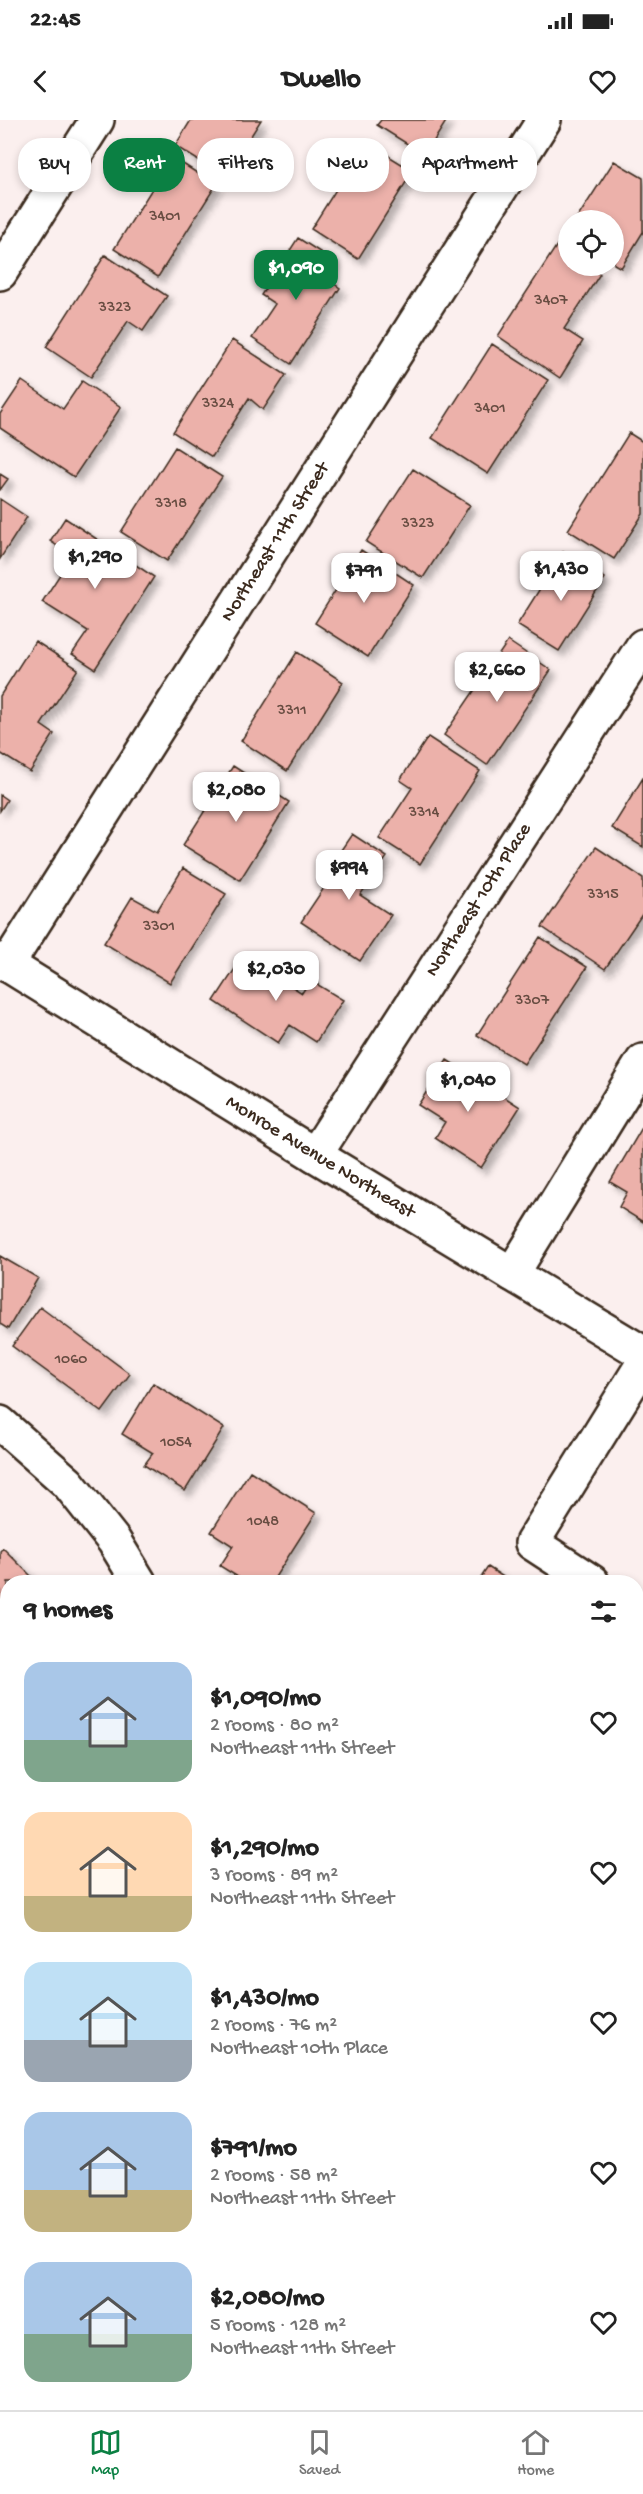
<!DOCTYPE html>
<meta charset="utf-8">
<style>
body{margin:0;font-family:"Gochi Hand",sans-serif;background:#f6f6f6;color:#222;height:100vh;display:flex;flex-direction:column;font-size:22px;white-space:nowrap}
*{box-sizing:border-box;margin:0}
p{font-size:20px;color:#767676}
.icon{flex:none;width:33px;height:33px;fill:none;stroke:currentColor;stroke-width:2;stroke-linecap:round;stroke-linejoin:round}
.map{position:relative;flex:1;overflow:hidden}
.sheet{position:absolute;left:0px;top:1455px;width:644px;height:836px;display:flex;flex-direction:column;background:#fff;border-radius:24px 24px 0 0;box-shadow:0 3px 9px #0003}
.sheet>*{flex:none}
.banner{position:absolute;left:18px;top:18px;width:608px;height:54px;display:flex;gap:12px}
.controls{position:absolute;left:558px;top:90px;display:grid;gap:12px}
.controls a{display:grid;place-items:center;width:66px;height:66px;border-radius:50%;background:#fff;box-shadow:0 3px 9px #0003;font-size:30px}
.price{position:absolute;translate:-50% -51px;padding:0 14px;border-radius:12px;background:#fff;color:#222;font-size:20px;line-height:39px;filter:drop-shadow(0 2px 3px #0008)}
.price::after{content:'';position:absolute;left:50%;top:36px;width:18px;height:14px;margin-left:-9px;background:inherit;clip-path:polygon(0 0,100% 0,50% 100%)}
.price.on{background:#0b8043;color:#fff}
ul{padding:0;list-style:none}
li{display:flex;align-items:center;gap:18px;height:150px;padding:0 24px}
li span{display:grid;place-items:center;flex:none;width:168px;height:120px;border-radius:18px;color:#555}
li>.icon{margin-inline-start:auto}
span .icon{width:72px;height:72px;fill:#fffc;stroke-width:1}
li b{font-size:26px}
h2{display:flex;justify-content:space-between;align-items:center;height:72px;padding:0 24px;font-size:26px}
.tag{padding:0 21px;border-radius:24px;background:#fff;box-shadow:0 3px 9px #0003;font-size:21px;line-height:54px}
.tag.on{background:#0b8043;color:#fff}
.status{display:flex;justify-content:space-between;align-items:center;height:42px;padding:0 30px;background:#fff;direction:ltr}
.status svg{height:16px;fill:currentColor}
header{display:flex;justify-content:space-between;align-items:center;height:78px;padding:0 24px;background:#fff;font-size:27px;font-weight:700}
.dock{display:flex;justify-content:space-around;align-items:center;height:84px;border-top:2px solid #e0e0e0;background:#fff;font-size:16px;color:#767676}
.dock a{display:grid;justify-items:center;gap:3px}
.dock .on{color:#0b8043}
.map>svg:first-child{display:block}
.building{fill:#ecb1aa;stroke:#3b2a1e;stroke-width:1.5;filter:url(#shadow)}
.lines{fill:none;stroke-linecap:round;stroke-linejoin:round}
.minor-casing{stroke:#3b2a1e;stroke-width:38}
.minor{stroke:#fff;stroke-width:33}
.labels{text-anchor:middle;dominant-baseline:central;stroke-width:4.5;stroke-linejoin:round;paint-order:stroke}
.number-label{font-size:16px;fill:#674c41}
.street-label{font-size:20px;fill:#3b2a1e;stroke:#fff}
</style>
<div class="status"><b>22:45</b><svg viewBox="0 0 49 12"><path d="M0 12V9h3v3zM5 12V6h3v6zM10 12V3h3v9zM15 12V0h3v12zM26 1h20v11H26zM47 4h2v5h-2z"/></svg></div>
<header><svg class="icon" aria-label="back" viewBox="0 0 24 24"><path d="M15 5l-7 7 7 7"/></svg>Dwello<svg class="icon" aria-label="heart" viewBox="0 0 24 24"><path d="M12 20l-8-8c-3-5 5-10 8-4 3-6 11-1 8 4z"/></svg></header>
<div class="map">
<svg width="643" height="2290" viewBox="0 0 643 2290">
<defs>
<filter id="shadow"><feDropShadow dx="5.5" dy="5.5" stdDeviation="3" flood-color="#0004"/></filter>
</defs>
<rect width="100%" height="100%" fill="#fbefee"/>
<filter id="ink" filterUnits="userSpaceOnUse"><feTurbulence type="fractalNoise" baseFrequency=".0167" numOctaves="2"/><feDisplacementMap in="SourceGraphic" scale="12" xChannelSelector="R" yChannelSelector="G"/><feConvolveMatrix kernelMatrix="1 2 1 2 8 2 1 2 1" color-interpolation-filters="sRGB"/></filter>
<g filter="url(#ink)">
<!-- building -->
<path class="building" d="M191,0H261L225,57L175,26Z
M381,0H447L425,35L377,5Z
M366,22L413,51L358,139L311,109Z
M172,37L216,65L158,157L114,129Z
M614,41L643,58V112L621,148L614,144V100H576Z
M298,118L334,141L324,157L340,168L291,244L252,218L275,184L261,175Z
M557,125L568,133V146H587L600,154L564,209L583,221L560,258L498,216Z
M105,135L167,176L143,211L128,201L91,257L46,227Z
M232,220L286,255L263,290L249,278L212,337L173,312Z
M492,224L548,260L488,354L432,318Z
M22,261L63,289L82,261L121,287L74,357L0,308V294Z
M629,313L643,322V394L614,439L568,410Z
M175,327L222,357L167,441L121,412Z
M413,349L470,385L423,458L366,422Z
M0,354L8,359L0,370Z
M0,379L27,397L0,439Z
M65,398L154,457L95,549L72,534L88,511L42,482L72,436L50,421Z
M361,430L414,465L368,537L315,503Z
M563,432L605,458L559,531L517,505Z
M35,521L78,549L41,605L54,614L30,652L0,633V576Z
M508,521L551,550L487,645L444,615Z
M297,532L343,562L287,651L241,621Z
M428,617L480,651L420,744L379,718L412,668L400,660Z
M233,646L289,682L240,760L183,725Z
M643,658V727L612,708Z
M0,675L7,680L0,691Z
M352,714L387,737L360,775L391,795L360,841L301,802L334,753L328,749Z
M596,727L643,758V793L605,849L542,807Z
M183,748L226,774L170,863L104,823L132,777L157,791Z
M540,817L587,847L524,944L477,915Z
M244,835L302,873L310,860L343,880L316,922L290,905L278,923L214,881Z
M447,940L520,987L481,1048L435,1018L445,1002L418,985Z
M643,1006V1102L619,1087L627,1072L610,1062Z
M0,1136L38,1158L8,1209L0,1204Z
M40,1187L130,1254L102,1292L12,1226Z
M153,1263L224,1308L185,1371L144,1345L153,1333L122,1314Z
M250,1351L316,1393L272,1462H246L220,1446L233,1426L211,1412Z
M3,1428L37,1462H8V1545L0,1538V1431Z
M488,1447L511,1462H478Z
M636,1565L643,1570V1605L636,1615Z
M636,1693L643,1698V1763L636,1759Z
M8,1812V1842L0,1837V1822Z
M636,1944L643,1948V2020L636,2015Z
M2,2232L8,2235V2283H82L78,2290H0V2236Z
M256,2283H360L370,2290H251Z"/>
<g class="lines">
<defs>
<g id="minor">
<path d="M0,153L97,0"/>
<path id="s1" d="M0,840L315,1035L643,1233"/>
<path id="s2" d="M7,845L544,0"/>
<path id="s3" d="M315,1035L643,526"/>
<path d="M512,1154L643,941"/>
<path d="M0,1303L68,1363L114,1421L139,1462"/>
<path d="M592,1462L532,1423L643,1244"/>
<path d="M636,1491L643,1495"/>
<path d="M636,1837L643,1842"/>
<path d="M0,1942L8,1947"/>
<path d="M512,2283L522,2290"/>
<path d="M462,2290L469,2283"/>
</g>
</defs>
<!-- minor casing -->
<use href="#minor" class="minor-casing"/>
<!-- minor -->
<use href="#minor" class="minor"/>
</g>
</g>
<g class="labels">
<!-- number labels -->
<g class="number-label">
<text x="165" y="97">3401</text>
<text x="551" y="181">3407</text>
<text x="115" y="188">3323</text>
<text x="218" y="284">3324</text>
<text x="490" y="289">3401</text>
<text x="171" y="384">3318</text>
<text x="418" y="404">3323</text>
<text x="292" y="591">3311</text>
<text x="424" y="693">3314</text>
<text x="603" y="775">3315</text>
<text x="159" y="807">3301</text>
<text x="532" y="881">3307</text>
<text x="71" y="1240">1060</text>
<text x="176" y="1323">1054</text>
<text x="263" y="1402">1048</text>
</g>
<!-- street labels -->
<g class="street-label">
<text stroke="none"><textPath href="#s2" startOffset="501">Northeast 11th Street</textPath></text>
<text stroke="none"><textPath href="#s3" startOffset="303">Northeast 10th Place</textPath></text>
<text stroke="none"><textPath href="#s1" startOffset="376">Monroe Avenue Northeast</textPath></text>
</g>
</g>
</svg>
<div class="controls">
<a><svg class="icon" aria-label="locate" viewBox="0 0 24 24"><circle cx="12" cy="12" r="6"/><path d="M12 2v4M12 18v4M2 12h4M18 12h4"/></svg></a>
</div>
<b class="price on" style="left:296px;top:181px">$1,090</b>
<b class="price" style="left:95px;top:470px">$1,290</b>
<b class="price" style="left:561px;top:482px">$1,430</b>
<b class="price" style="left:364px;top:484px">$791</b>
<b class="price" style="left:497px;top:583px">$2,660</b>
<b class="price" style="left:236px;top:703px">$2,080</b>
<b class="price" style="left:349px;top:781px">$994</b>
<b class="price" style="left:276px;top:882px">$2,030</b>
<b class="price" style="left:468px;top:993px">$1,040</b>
<div class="banner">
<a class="tag">Buy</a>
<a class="tag on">Rent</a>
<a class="tag">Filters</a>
<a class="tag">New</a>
<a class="tag">Apartment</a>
</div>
<section class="sheet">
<h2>9 homes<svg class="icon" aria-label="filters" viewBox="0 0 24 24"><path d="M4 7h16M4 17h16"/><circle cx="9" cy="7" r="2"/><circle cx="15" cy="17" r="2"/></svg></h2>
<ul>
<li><span style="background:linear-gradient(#a9c7e8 65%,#7fa58c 0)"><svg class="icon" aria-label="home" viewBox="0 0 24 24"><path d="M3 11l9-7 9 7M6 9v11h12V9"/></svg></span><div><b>$1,090/mo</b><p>2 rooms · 80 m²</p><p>Northeast 11th Street</p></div><svg class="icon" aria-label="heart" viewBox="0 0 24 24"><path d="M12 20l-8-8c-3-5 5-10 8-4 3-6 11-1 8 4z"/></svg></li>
<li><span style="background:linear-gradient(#ffd9b3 70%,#c2b280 0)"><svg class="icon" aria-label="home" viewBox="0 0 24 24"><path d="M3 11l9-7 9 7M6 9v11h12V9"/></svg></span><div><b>$1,290/mo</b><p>3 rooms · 89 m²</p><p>Northeast 11th Street</p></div><svg class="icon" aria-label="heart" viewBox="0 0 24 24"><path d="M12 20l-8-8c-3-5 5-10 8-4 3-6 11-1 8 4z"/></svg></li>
<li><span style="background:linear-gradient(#bfe0f5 65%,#9aa5b1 0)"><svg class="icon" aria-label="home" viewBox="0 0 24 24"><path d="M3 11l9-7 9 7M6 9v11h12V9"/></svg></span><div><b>$1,430/mo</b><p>2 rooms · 76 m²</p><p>Northeast 10th Place</p></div><svg class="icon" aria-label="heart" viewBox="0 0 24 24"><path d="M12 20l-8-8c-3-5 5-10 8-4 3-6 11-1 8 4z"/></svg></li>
<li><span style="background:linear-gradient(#a9c7e8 65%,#c2b280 0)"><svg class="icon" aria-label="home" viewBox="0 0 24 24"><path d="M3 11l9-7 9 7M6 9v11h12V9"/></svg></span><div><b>$791/mo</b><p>2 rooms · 58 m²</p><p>Northeast 11th Street</p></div><svg class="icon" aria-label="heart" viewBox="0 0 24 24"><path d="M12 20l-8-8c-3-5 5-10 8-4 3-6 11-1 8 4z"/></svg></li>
<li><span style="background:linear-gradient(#a9c7e8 60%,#7fa58c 0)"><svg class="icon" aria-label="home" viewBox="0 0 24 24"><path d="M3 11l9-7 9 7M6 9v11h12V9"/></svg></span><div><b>$2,080/mo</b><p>5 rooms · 128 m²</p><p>Northeast 11th Street</p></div><svg class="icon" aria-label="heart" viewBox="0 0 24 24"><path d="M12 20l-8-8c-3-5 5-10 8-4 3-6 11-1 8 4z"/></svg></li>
</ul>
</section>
</div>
<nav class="dock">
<a class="on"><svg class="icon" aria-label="map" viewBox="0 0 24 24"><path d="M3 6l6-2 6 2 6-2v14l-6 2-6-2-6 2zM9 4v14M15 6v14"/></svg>Map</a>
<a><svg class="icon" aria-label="saved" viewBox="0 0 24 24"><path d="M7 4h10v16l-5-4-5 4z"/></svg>Saved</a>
<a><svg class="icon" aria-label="home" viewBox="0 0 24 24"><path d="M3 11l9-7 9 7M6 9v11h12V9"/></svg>Home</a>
</nav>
